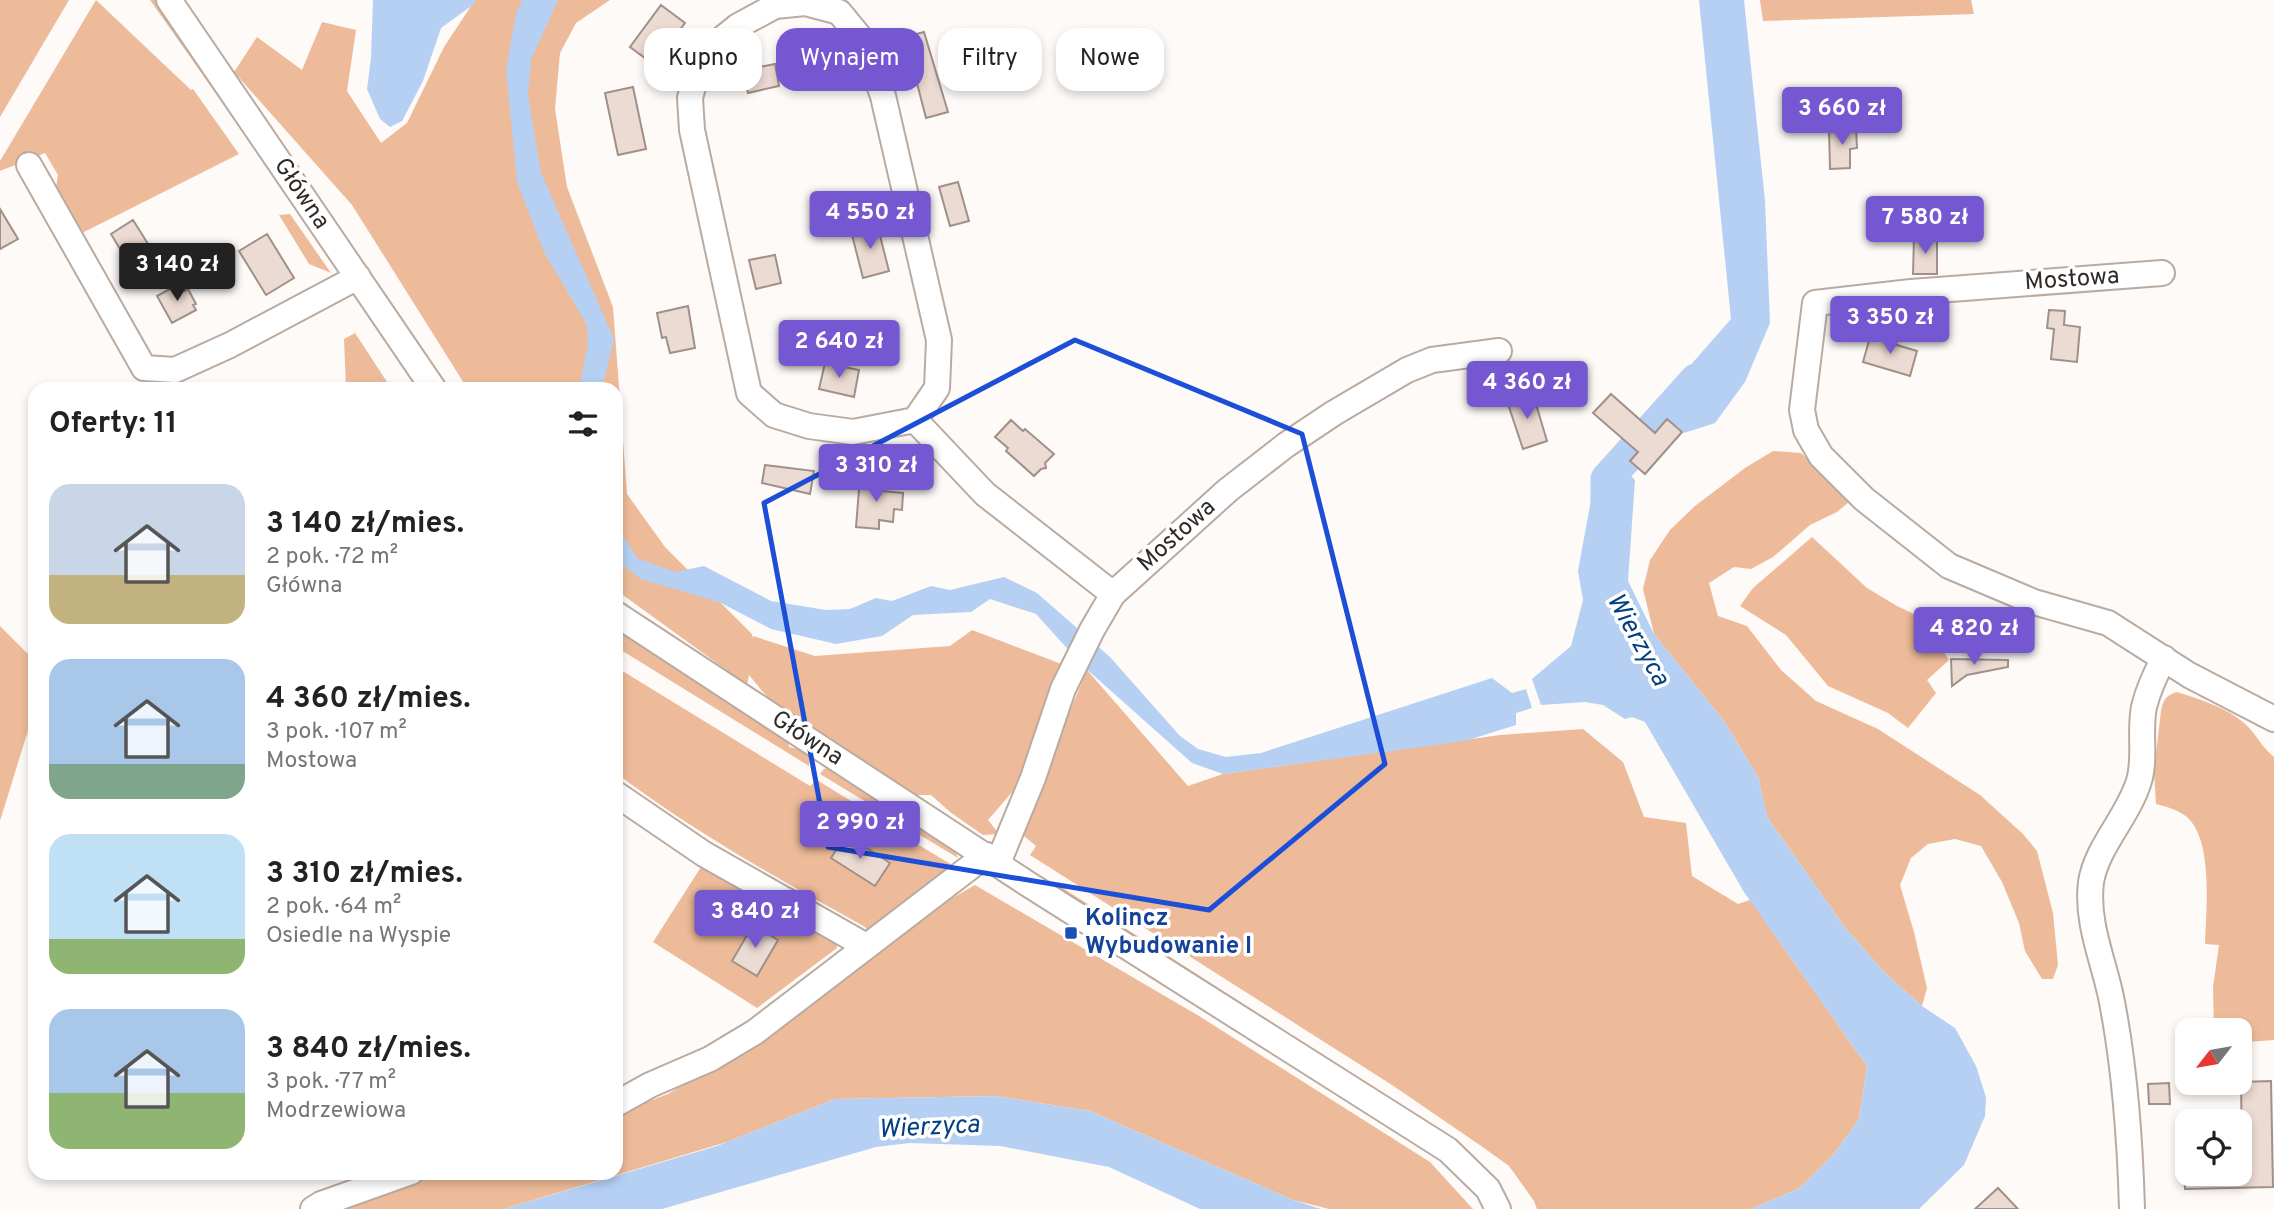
<!DOCTYPE html>
<html lang="pl">
<meta charset="utf-8">
<style>
body{margin:0;font-family:Overpass,sans-serif;background:#f2f2f2;color:#222;height:100vh;display:flex;flex-direction:column;font-size:26px;white-space:nowrap}
*{box-sizing:border-box;margin:0}
p{font-size:23px;color:#767676}
.icon{flex:none;width:38px;height:38px;fill:none;stroke:currentColor;stroke-width:2;stroke-linecap:round;stroke-linejoin:round}
.map{position:relative;flex:1;overflow:hidden}
.panel{position:absolute;left:28px;top:382px;width:595px;height:798px;display:flex;flex-direction:column;background:#fff;border-radius:21px;box-shadow:0 4px 10px #0003}
.panel>*{flex:none}
.banner{position:absolute;left:644px;top:28px;width:665px;height:63px;display:flex;gap:14px}
.needle{width:46px;rotate:239deg}
.buttons{position:absolute;left:2175px;top:1018px;display:grid;gap:14px}
.buttons a{display:grid;place-items:center;width:77px;height:77px;border-radius:14px;background:#fff;box-shadow:0 4px 10px #0003;font-size:35px}
.price{position:absolute;translate:-50% -60px;padding:0 16px;border-radius:7px;background:#7457d1;color:#fff;font-size:23px;line-height:46px;filter:drop-shadow(0 2px 4px #0008)}
.price::after{content:'';position:absolute;left:50%;top:42px;width:21px;height:16px;margin-left:-10px;background:inherit;clip-path:polygon(0 0,100% 0,50% 100%)}
.price.selected{background:#222;color:#fff}
ul{padding:0;list-style:none}
li{display:flex;align-items:center;gap:21px;height:175px;padding:0 21px}
li span{display:grid;place-items:center;flex:none;width:196px;height:140px;border-radius:21px;color:#555}
li>.icon{margin-inline-start:auto}
span .icon{width:84px;height:84px;fill:#fffc;stroke-width:1}
li b{font-size:30px}
h2{display:flex;justify-content:space-between;align-items:center;height:84px;padding:0 21px;font-size:30px}
.tag{padding:0 24px;border-radius:21px;background:#fff;box-shadow:0 4px 10px #0003;font-size:24px;line-height:63px}
.tag.selected{background:#7457d1;color:#fff}
.map>svg:first-child{display:block}
.green{fill:#edbb99}
.water{fill:#b5d0f3}
.lines{fill:none;stroke-linecap:round;stroke-linejoin:round}
.river{stroke:#b5d0f3;stroke-width:33}
.building{fill:#ecdbd2;stroke:#a09088;stroke-width:2}
.minor-casing{stroke:#baaba1;stroke-width:28}
.minor{stroke:#fff;stroke-width:24}
.marked{fill:none;stroke:#1d4ed8;stroke-width:5;stroke-linejoin:round}
.transit-dot{fill:#1a4fb4;stroke:#fff;stroke-width:2.5}
.labels{text-anchor:middle;dominant-baseline:central;stroke-width:7;stroke-linejoin:round;paint-order:stroke}
.street-label{font-size:24px;fill:#302a26;stroke:#fff}
.transit-label{font-size:24px;font-weight:bold;fill:#164399;stroke:#fff;text-anchor:start}
.water-label{font-size:26px;font-style:italic;fill:#024082;stroke:#fff}
</style>
<div class="map">
<svg width="2274" height="1209" viewBox="0 0 2274 1209">
<rect width="100%" height="100%" fill="#fdfaf8"/>
<!-- green -->
<path class="green" d="M0,0H69L0,117Z
M96,0L191,90L193,89L239,154L82,233L56,187L58,175L45,153L0,171V161Z
M150,0H159L310,227Z
M475,0H610L576,23L560,53L555,109L567,187L613,307L627,494L665,547L752,634V638L753,636L815,656L950,646L972,630L1064,665L1019,784L988,820L999,834L983,835L950,812L931,795H910L781,714L749,675L747,685L616,590V388H467L352,205L234,72L257,37L302,70L322,22L356,30L347,91L381,143L407,123L444,47Z
M1760,0H1971L1974,14L1763,21Z
M290,214L331,273L309,264L279,215Z
M355,333L391,388H346L344,339Z
M1773,451L1801,453L1820,470L1849,502L1837,512L1810,525L1773,557L1751,569L1734,567L1709,583L1718,616L1747,626L1781,670L1816,701L1878,729L1980,795L2023,834L2037,851L2053,913L2058,965L2053,979H2042L2025,951L2019,923L2002,882L1981,846L1955,839L1928,844L1911,858L1900,885L1914,932L1927,988L1922,1006L1886,974L1846,929L1767,817L1758,777L1724,721L1654,634L1643,589L1650,560L1670,530L1695,506L1745,468Z
M1812,537L1867,588L1897,606L1950,631L1941,647L1949,660L1927,680L1936,693L1908,728L1888,713L1828,686L1786,635L1740,606L1753,588Z
M616,625L788,738L789,747L810,752L809,766L616,647Z
M0,626L35,661V708L0,821Z
M616,667L810,786L817,780L877,817L874,823L842,805L885,832L889,827L957,868L868,932L865,927C780,880 694,832 616,773Z
M1087,670L1188,786L1223,774L1500,735L1583,729L1623,762L1644,817L1686,823L1692,876L1738,904L1750,900L1867,1066L1859,1119L1834,1154L1800,1188L1751,1209H1537L1534,1201L1509,1166L1484,1148L1392,1085L1030,855L1036,846L1024,836L1067,718Z
M2177,692C2197,698 2229,709 2244,723C2256,733 2262,748 2274,757V1040L2247,1042L2240,1049V1031H2214L2213,987L2219,945L2205,944C2206,910 2213,847 2190,820C2182,811 2168,807 2156,804L2154,771L2161,711C2163,700 2166,695 2177,692Z
M831,767L882,801L885,805L881,811L820,774L824,769Z
M899,816H905L953,846L958,858L895,820Z
M701,867L837,942V948L757,1008L653,942Z
M1055,883L1441,1131L1455,1142L1048,886Z
M975,885L1199,1016L1430,1162L1473,1209H1329L1293,1200L1090,1111L996,1096L835,1099L727,1142L504,1209H337L373,1194L446,1173L616,1172V1114L668,1094L729,1057L857,953Z"/>
<!-- water -->
<path class="water" d="M373,0H475L474,4L441,28L423,81L402,121L390,127L380,119L367,89L371,58Z
M522,0H558L531,60L528,96L541,173L614,339L602,388H579L588,345L587,325L544,252L517,182L506,69L516,14Z
M1699,0H1744L1765,201L1770,323L1745,382L1715,423L1684,433L1668,418L1660,400L1731,319Z
M1611,455L1635,480L1628,581L1654,634L1724,721L1758,777L1767,817L1846,929L1886,974L1922,1006L1955,1028L1976,1066L1986,1097L1985,1116L1964,1165L1919,1209H1751L1800,1188L1834,1154L1859,1119L1867,1066L1744,892L1645,722L1632,717L1625,719L1603,705L1585,702L1541,705L1532,679L1571,646L1583,600L1578,571L1596,473Z
M616,525L637,558L675,572L704,566L771,601L826,610L850,609L876,598L892,601L931,586L950,590L1004,577L1037,593L1110,657L1180,736L1198,749L1226,757L1261,753L1492,678L1512,693L1526,689L1532,708L1516,713V725L1465,741L1223,774L1192,763L1083,666L1036,614L990,599L971,612L913,615L882,636L836,644L771,629L721,603L641,579L616,560Z
M996,1096L1090,1111L1293,1200L1321,1209H1200L1109,1167L1000,1146L910,1143L876,1147L662,1209H504L717,1146L835,1099Z"/>
<g class="lines">
<!-- river -->
<path class="river" d="M1607,505V479L1696,380"/>
</g>
<!-- building -->
<path class="building" d="M661,5L685,23L667,47L658,41L645,58L630,47Z
M924,32L948,112L926,118L905,37Z
M775,64L779,86L748,93L743,70Z
M633,87L646,149L618,155L605,93Z
M1856,128L1857,148L1850,149V168L1830,169L1829,129Z
M958,182L969,221L950,226L939,187Z
M0,209L18,239L0,249Z
M133,220L155,255L132,269L111,234Z
M877,224L889,271L863,278L851,231Z
M267,234L294,278L266,295L239,251Z
M1914,237H1937V274H1913Z
M775,255L781,283L756,289L749,260Z
M181,283L185,291L188,289L196,304L193,305L196,310L172,323L157,296Z
M688,306L695,348L670,353L666,337L662,338L657,313Z
M2049,310L2065,311L2064,325L2080,327L2077,362L2051,359L2054,329L2047,328Z
M1870,337L1917,351L1910,376L1863,362Z
M825,363L859,370L854,397L819,389Z
M1533,394L1547,441L1523,449L1507,401Z
M1611,394L1655,433L1667,419L1682,432L1645,474L1630,461L1638,452L1593,413Z
M1011,420L1023,431L1025,429L1054,454L1045,463L1046,468L1041,469L1034,476L1006,451L1008,448L995,437Z
M765,465L814,471L810,494L762,483Z
M860,477L883,479L882,491L903,493L902,510L894,509L893,522L879,520V529L856,527Z
M1951,659L2008,660V667L1967,675L1952,686Z
M846,835L890,863L875,886L831,858Z
M753,925L778,940L757,976L732,961Z
M2271,1081L2273,1187L2185,1189L2184,1174H2240V1149H2242L2241,1082Z
M2169,1083L2170,1104H2149L2148,1084Z
M1998,1188L2018,1209H1975Z"/>
<g class="lines">
<defs>
<path id="minor" d="M169,0L433,388
M29,165L144,368L175,370L230,345L358,277
M2162,273L1911,292L1815,303L1802,410L1806,430L1821,456L1864,499L1949,566L2034,602L2108,623L2189,675L2274,719
M915,420L937,388L939,340L883,96L863,41L839,12L805,3L775,6L738,26L712,47L697,72L690,98L692,130L749,393L774,415L809,426L853,432L915,420L985,494L1113,594
M616,614L1028,884L1448,1150L1488,1189L1498,1209
M616,794L704,854L866,946
M998,863L1033,778L1063,689L1092,630L1113,594L1228,490L1286,445L1334,413L1407,370L1432,360L1499,351
M616,1104L650,1085L710,1059L755,1032L986,855
M313,1209L321,1204L411,1172
M2132,1209C2130,1138 2125,1067 2111,997C2103,959 2086,922 2091,882C2097,846 2128,817 2139,781C2146,758 2139,731 2144,707C2148,690 2156,673 2164,658"/>
</defs>
<!-- minor casing -->
<use href="#minor" class="minor-casing"/>
<!-- minor -->
<use href="#minor" class="minor"/>
</g>
<!-- marked area -->
<path class="marked" d="M1075,340L1302,434L1385,764L1209,910L828,847L764,503Z"/>
<!-- markers -->
<rect class="transit-dot" x="1064" y="926" width="14" height="14" rx="3.5"/>
<g class="labels">
<!-- street labels -->
<g class="street-label">
<text transform="translate(301 194) rotate(56)">Główna</text>
<text transform="translate(2072 280) rotate(-4)">Mostowa</text>
<text transform="translate(1177 536) rotate(-42)">Mostowa</text>
<text transform="translate(807 739) rotate(33)">Główna</text>
</g>
<!-- transit labels -->
<g class="transit-label">
<text x="1085" y="919">Kolincz<tspan x="1085" dy="28">Wybudowanie I</tspan></text>
</g>
<!-- water labels -->
<g class="water-label">
<text transform="translate(1637 640) rotate(61)">Wierzyca</text>
<text transform="translate(929 1128) rotate(-3)">Wierzyca</text>
</g>
</g>
</svg>
<div class="buttons">
<a><svg class="needle" viewBox="-14 -14 28 28"><path d="M0-13l5 13h-10z" fill="#e53935"/><path d="M0 13l5-13h-10z" fill="#767676"/></svg></a>
<a><svg class="icon" aria-label="locate" viewBox="0 0 24 24"><circle cx="12" cy="12" r="6"/><path d="M12 2v4M12 18v4M2 12h4M18 12h4"/></svg></a>
</div>
<b class="price" style="left:1842px;top:147px">3 660 zł</b>
<b class="price" style="left:870px;top:251px">4 550 zł</b>
<b class="price" style="left:1925px;top:256px">7 580 zł</b>
<b class="price selected" style="left:177px;top:303px">3 140 zł</b>
<b class="price" style="left:1890px;top:356px">3 350 zł</b>
<b class="price" style="left:839px;top:380px">2 640 zł</b>
<b class="price" style="left:1527px;top:421px">4 360 zł</b>
<b class="price" style="left:876px;top:504px">3 310 zł</b>
<b class="price" style="left:1974px;top:667px">4 820 zł</b>
<b class="price" style="left:860px;top:861px">2 990 zł</b>
<b class="price" style="left:755px;top:950px">3 840 zł</b>
<div class="banner">
<a class="tag">Kupno</a>
<a class="tag selected">Wynajem</a>
<a class="tag">Filtry</a>
<a class="tag">Nowe</a>
</div>
<section class="panel">
<h2>Oferty: 11<svg class="icon" aria-label="filters" viewBox="0 0 24 24"><path d="M4 7h16M4 17h16"/><circle cx="9" cy="7" r="2"/><circle cx="15" cy="17" r="2"/></svg></h2>
<ul>
<li><span style="background:linear-gradient(#c9d6e8 65%,#c2b280 0)"><svg class="icon" aria-label="home" viewBox="0 0 24 24"><path d="M3 11l9-7 9 7M6 9v11h12V9"/></svg></span><div><b>3 140 zł/mies.</b><p>2 pok. · 72 m²</p><p>Główna</p></div></li>
<li><span style="background:linear-gradient(#a9c7e8 75%,#7fa58c 0)"><svg class="icon" aria-label="home" viewBox="0 0 24 24"><path d="M3 11l9-7 9 7M6 9v11h12V9"/></svg></span><div><b>4 360 zł/mies.</b><p>3 pok. · 107 m²</p><p>Mostowa</p></div></li>
<li><span style="background:linear-gradient(#bfe0f5 75%,#8fb573 0)"><svg class="icon" aria-label="home" viewBox="0 0 24 24"><path d="M3 11l9-7 9 7M6 9v11h12V9"/></svg></span><div><b>3 310 zł/mies.</b><p>2 pok. · 64 m²</p><p>Osiedle na Wyspie</p></div></li>
<li><span style="background:linear-gradient(#a9c7e8 60%,#8fb573 0)"><svg class="icon" aria-label="home" viewBox="0 0 24 24"><path d="M3 11l9-7 9 7M6 9v11h12V9"/></svg></span><div><b>3 840 zł/mies.</b><p>3 pok. · 77 m²</p><p>Modrzewiowa</p></div></li>
</ul>
</section>
</div>
